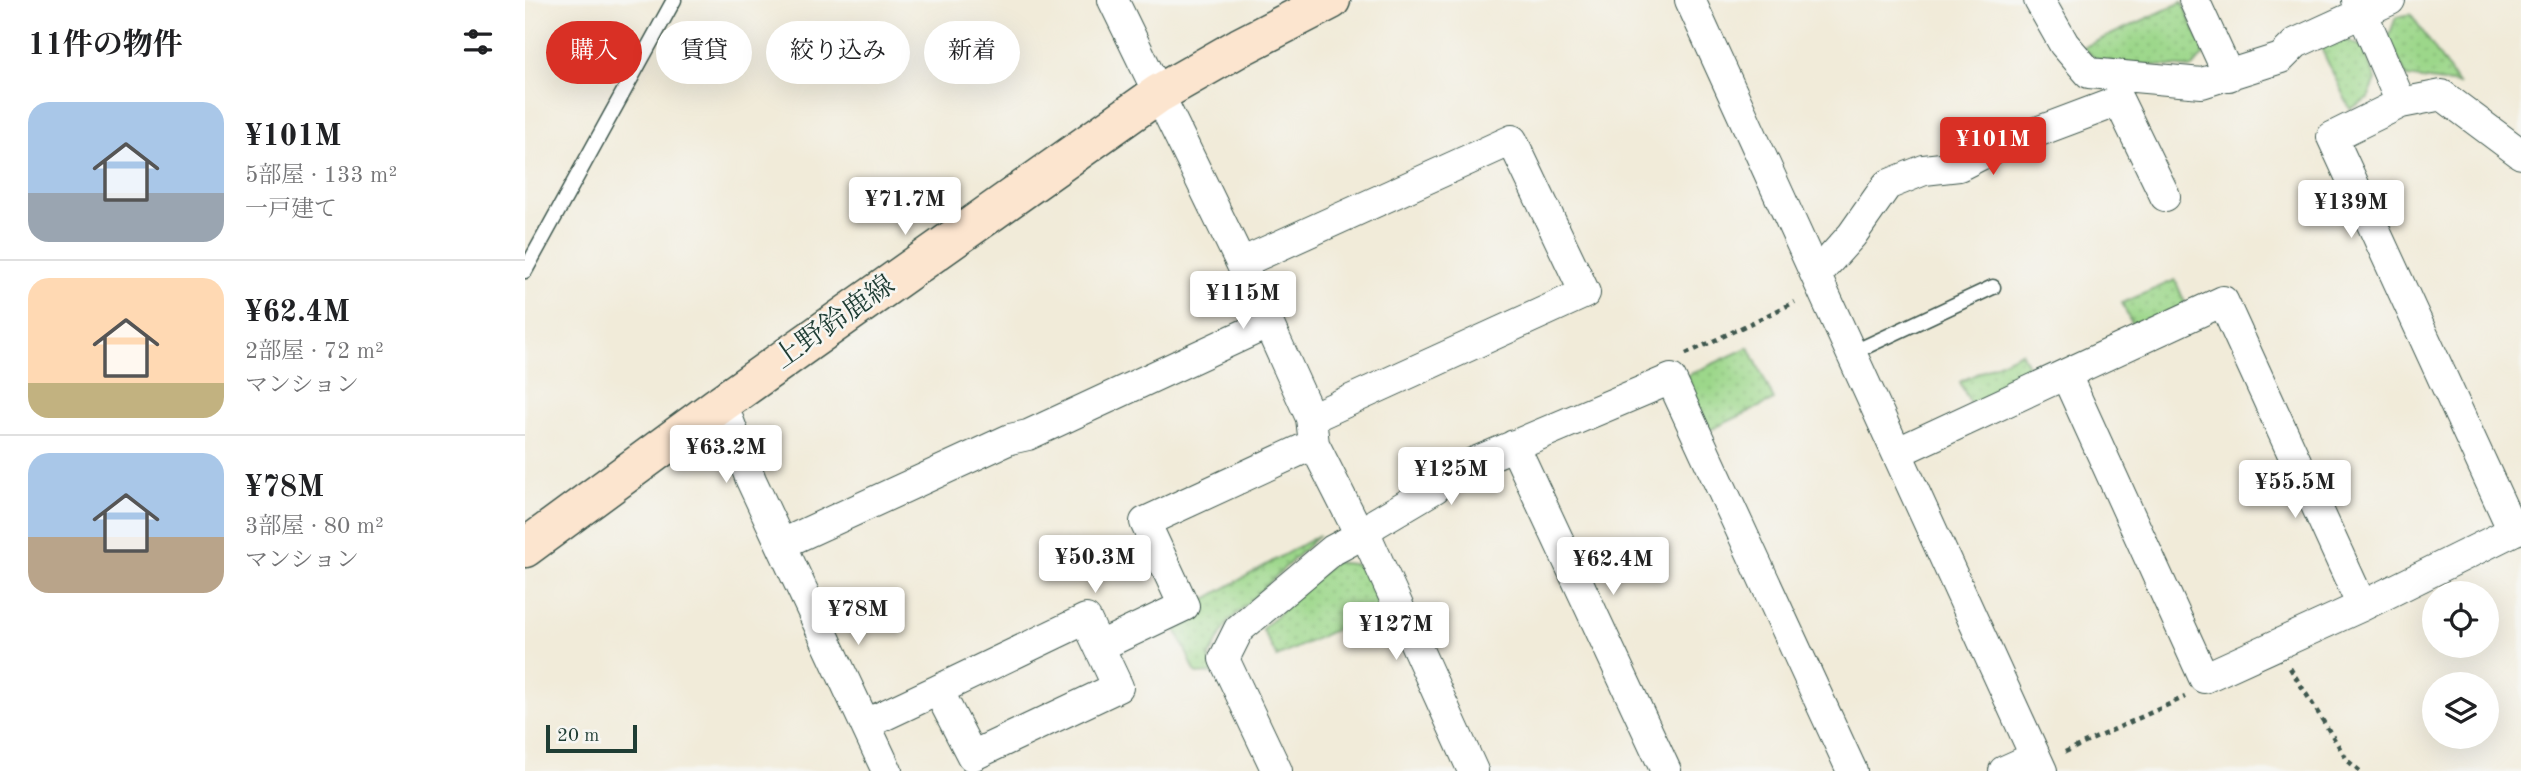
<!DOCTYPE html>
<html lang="ja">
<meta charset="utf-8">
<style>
body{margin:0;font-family:"Old Standard TT","Noto Serif JP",serif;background:#f6f6f6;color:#202124;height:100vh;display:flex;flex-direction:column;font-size:26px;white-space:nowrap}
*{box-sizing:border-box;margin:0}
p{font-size:23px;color:#757577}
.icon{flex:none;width:38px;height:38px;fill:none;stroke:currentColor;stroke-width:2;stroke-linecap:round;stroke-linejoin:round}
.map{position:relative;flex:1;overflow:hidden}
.details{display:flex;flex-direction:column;background:#fff;width:525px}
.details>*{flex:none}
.guide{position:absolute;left:21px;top:21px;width:665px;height:63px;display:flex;gap:14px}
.controls{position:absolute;left:1897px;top:581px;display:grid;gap:14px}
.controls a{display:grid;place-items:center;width:77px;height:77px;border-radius:50%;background:#fff;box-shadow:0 7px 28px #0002;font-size:35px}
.scale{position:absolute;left:21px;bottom:18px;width:91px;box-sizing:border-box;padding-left:7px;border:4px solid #1f3d34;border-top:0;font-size:19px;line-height:24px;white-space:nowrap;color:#1f3d34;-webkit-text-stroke:5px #f6f6f2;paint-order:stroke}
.price{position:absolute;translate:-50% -60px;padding:0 16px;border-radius:7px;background:#fff;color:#222;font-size:23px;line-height:46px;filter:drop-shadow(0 2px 4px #0008)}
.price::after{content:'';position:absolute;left:50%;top:42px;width:21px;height:16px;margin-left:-10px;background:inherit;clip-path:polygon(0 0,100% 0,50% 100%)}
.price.current{background:#d93025;color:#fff}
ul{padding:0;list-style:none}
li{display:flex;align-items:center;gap:21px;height:175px;padding:0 28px}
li+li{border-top:2px solid #e0e0e0}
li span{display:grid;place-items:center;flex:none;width:196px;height:140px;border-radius:21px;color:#555}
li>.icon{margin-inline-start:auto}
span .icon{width:84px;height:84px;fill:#fffc;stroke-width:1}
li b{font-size:30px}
h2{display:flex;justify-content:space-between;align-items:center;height:84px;padding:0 28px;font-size:30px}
.pill{padding:0 24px;border-radius:32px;background:#fff;box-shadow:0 7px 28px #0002;font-size:24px;line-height:63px}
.pill.current{background:#d93025;color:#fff}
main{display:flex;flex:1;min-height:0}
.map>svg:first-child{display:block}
.park{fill:url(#park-dots);stroke:#5e8a5f;stroke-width:2}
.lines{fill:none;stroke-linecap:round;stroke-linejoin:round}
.service-casing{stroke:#3e574d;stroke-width:17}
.minor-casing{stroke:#3e574d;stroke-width:32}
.secondary-casing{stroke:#3e574d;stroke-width:41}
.path{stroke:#3e574d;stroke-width:4.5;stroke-dasharray:5 5;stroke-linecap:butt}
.service{stroke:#fff;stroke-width:14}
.minor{stroke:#fff;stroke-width:30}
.secondary{stroke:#fce5cf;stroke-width:38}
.labels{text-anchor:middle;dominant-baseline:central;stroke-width:5;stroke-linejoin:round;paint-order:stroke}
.street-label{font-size:28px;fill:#1f3d34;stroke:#f6f6f2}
</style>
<main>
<section class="details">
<h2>11件の物件<svg class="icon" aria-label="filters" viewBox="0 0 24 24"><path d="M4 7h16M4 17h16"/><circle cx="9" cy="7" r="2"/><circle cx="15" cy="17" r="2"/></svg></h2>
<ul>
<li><span style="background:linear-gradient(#a9c7e8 65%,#9aa5b1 0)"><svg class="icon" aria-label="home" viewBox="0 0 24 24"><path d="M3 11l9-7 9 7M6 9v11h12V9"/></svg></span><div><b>¥101M</b><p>5部屋 · 133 m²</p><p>一戸建て</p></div></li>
<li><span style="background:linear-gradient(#ffd9b3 75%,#c2b280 0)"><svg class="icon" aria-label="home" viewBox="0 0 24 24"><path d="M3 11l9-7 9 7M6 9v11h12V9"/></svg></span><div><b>¥62.4M</b><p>2部屋 · 72 m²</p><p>マンション</p></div></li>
<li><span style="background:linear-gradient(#a9c7e8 60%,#b9a48a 0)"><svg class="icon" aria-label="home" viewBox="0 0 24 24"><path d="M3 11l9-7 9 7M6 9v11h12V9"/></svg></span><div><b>¥78M</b><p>3部屋 · 80 m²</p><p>マンション</p></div></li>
</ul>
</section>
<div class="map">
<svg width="1996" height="771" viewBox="0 0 1996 771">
<defs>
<pattern id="park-dots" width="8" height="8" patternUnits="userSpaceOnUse" patternTransform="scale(1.75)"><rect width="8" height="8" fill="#9cd78a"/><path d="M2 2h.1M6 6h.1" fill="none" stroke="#86b978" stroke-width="1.8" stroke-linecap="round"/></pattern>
</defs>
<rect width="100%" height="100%" fill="#f6f6f2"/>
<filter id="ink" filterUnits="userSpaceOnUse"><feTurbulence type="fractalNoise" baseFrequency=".0143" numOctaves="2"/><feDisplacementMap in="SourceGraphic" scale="14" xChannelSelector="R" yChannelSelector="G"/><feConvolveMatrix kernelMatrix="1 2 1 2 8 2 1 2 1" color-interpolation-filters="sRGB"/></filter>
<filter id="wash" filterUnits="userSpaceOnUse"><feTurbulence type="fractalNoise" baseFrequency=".00686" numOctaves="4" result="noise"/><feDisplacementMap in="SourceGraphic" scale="28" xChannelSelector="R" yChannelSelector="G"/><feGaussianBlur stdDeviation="1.57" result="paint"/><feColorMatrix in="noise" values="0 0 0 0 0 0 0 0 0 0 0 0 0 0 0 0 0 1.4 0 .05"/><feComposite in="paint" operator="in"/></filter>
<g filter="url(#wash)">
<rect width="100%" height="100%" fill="#f1ebd9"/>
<!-- park -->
<path class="park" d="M1657,2L1680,53L1667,68L1584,62L1570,58L1557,48Z
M1886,14L1933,84L1882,77L1863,39L1871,17Z
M1817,38L1838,47L1851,80L1843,99L1825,109L1796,48Z
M1650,280L1661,305L1608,328L1597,303Z
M1224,347L1249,400L1183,431L1157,378Z
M1496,352L1508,375L1446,406L1435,382Z
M794,535L703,622L684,657L689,673L671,674L651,629L677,617L672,604Z
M809,562L837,565L859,607L752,657L737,629Z"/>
</g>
<g filter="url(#ink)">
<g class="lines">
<defs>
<path id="service" d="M0,271L149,0
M1327,353L1468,287"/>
<path id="minor" d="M588,0L716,263L786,418L789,444L830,525L840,533L948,771
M1165,0L1517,771
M1514,0L1539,44L1564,73L1677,83L1756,58L1771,43L1865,0
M1669,0L1704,76
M1832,0L1876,103
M1996,154L1917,95L1876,103L1807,137L1988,531L1996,528
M716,263L987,140L1060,293L786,418
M1292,274L1327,235L1362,185L1399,170L1434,166L1469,148L1594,101L1640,196
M197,403L226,480L362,771
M989,445L1141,771
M1373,452L1698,301L1837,606L1679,678L1541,375
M257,544L485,439L503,435L742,324
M1837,606L1988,531
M561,619L593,687L447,756L413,690Z
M575,646L659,606L620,522L789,444
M341,724L413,690
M752,771L699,659L714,629L808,550L840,533L851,523L910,488L924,473L1146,379L1327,771
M1479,771L1510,757"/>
<path id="secondary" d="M0,548L197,403L633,94L715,47L806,0"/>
</defs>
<!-- service casing -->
<use href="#service" class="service-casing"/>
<!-- minor casing -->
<use href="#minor" class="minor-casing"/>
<!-- secondary casing -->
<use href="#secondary" class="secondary-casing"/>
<!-- path -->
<path class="path" d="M1161,354L1270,302
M1765,668L1823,761L1835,771
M1540,752L1660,697"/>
<!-- service -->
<use href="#service" class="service"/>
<!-- minor -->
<use href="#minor" class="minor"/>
<!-- secondary -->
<use href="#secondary" class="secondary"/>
</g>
</g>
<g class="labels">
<!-- street labels -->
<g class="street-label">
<text transform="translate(310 323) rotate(-35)">上野鈴鹿線</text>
</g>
</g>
</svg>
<div class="controls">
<a><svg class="icon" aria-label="locate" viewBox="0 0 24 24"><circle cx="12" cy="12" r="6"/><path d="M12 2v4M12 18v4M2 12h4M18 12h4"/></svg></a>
<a><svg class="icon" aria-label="layers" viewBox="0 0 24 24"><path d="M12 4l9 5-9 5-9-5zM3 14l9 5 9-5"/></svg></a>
</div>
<div class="scale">20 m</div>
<b class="price current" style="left:1468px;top:177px">¥101M</b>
<b class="price" style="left:380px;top:237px">¥71.7M</b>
<b class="price" style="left:1826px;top:240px">¥139M</b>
<b class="price" style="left:718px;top:331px">¥115M</b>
<b class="price" style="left:201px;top:485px">¥63.2M</b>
<b class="price" style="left:926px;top:507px">¥125M</b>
<b class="price" style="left:1770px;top:520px">¥55.5M</b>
<b class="price" style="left:570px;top:595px">¥50.3M</b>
<b class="price" style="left:1088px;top:597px">¥62.4M</b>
<b class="price" style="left:333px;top:647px">¥78M</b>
<b class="price" style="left:871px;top:662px">¥127M</b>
<div class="guide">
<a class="pill current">購入</a>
<a class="pill">賃貸</a>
<a class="pill">絞り込み</a>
<a class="pill">新着</a>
</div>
</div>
</main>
